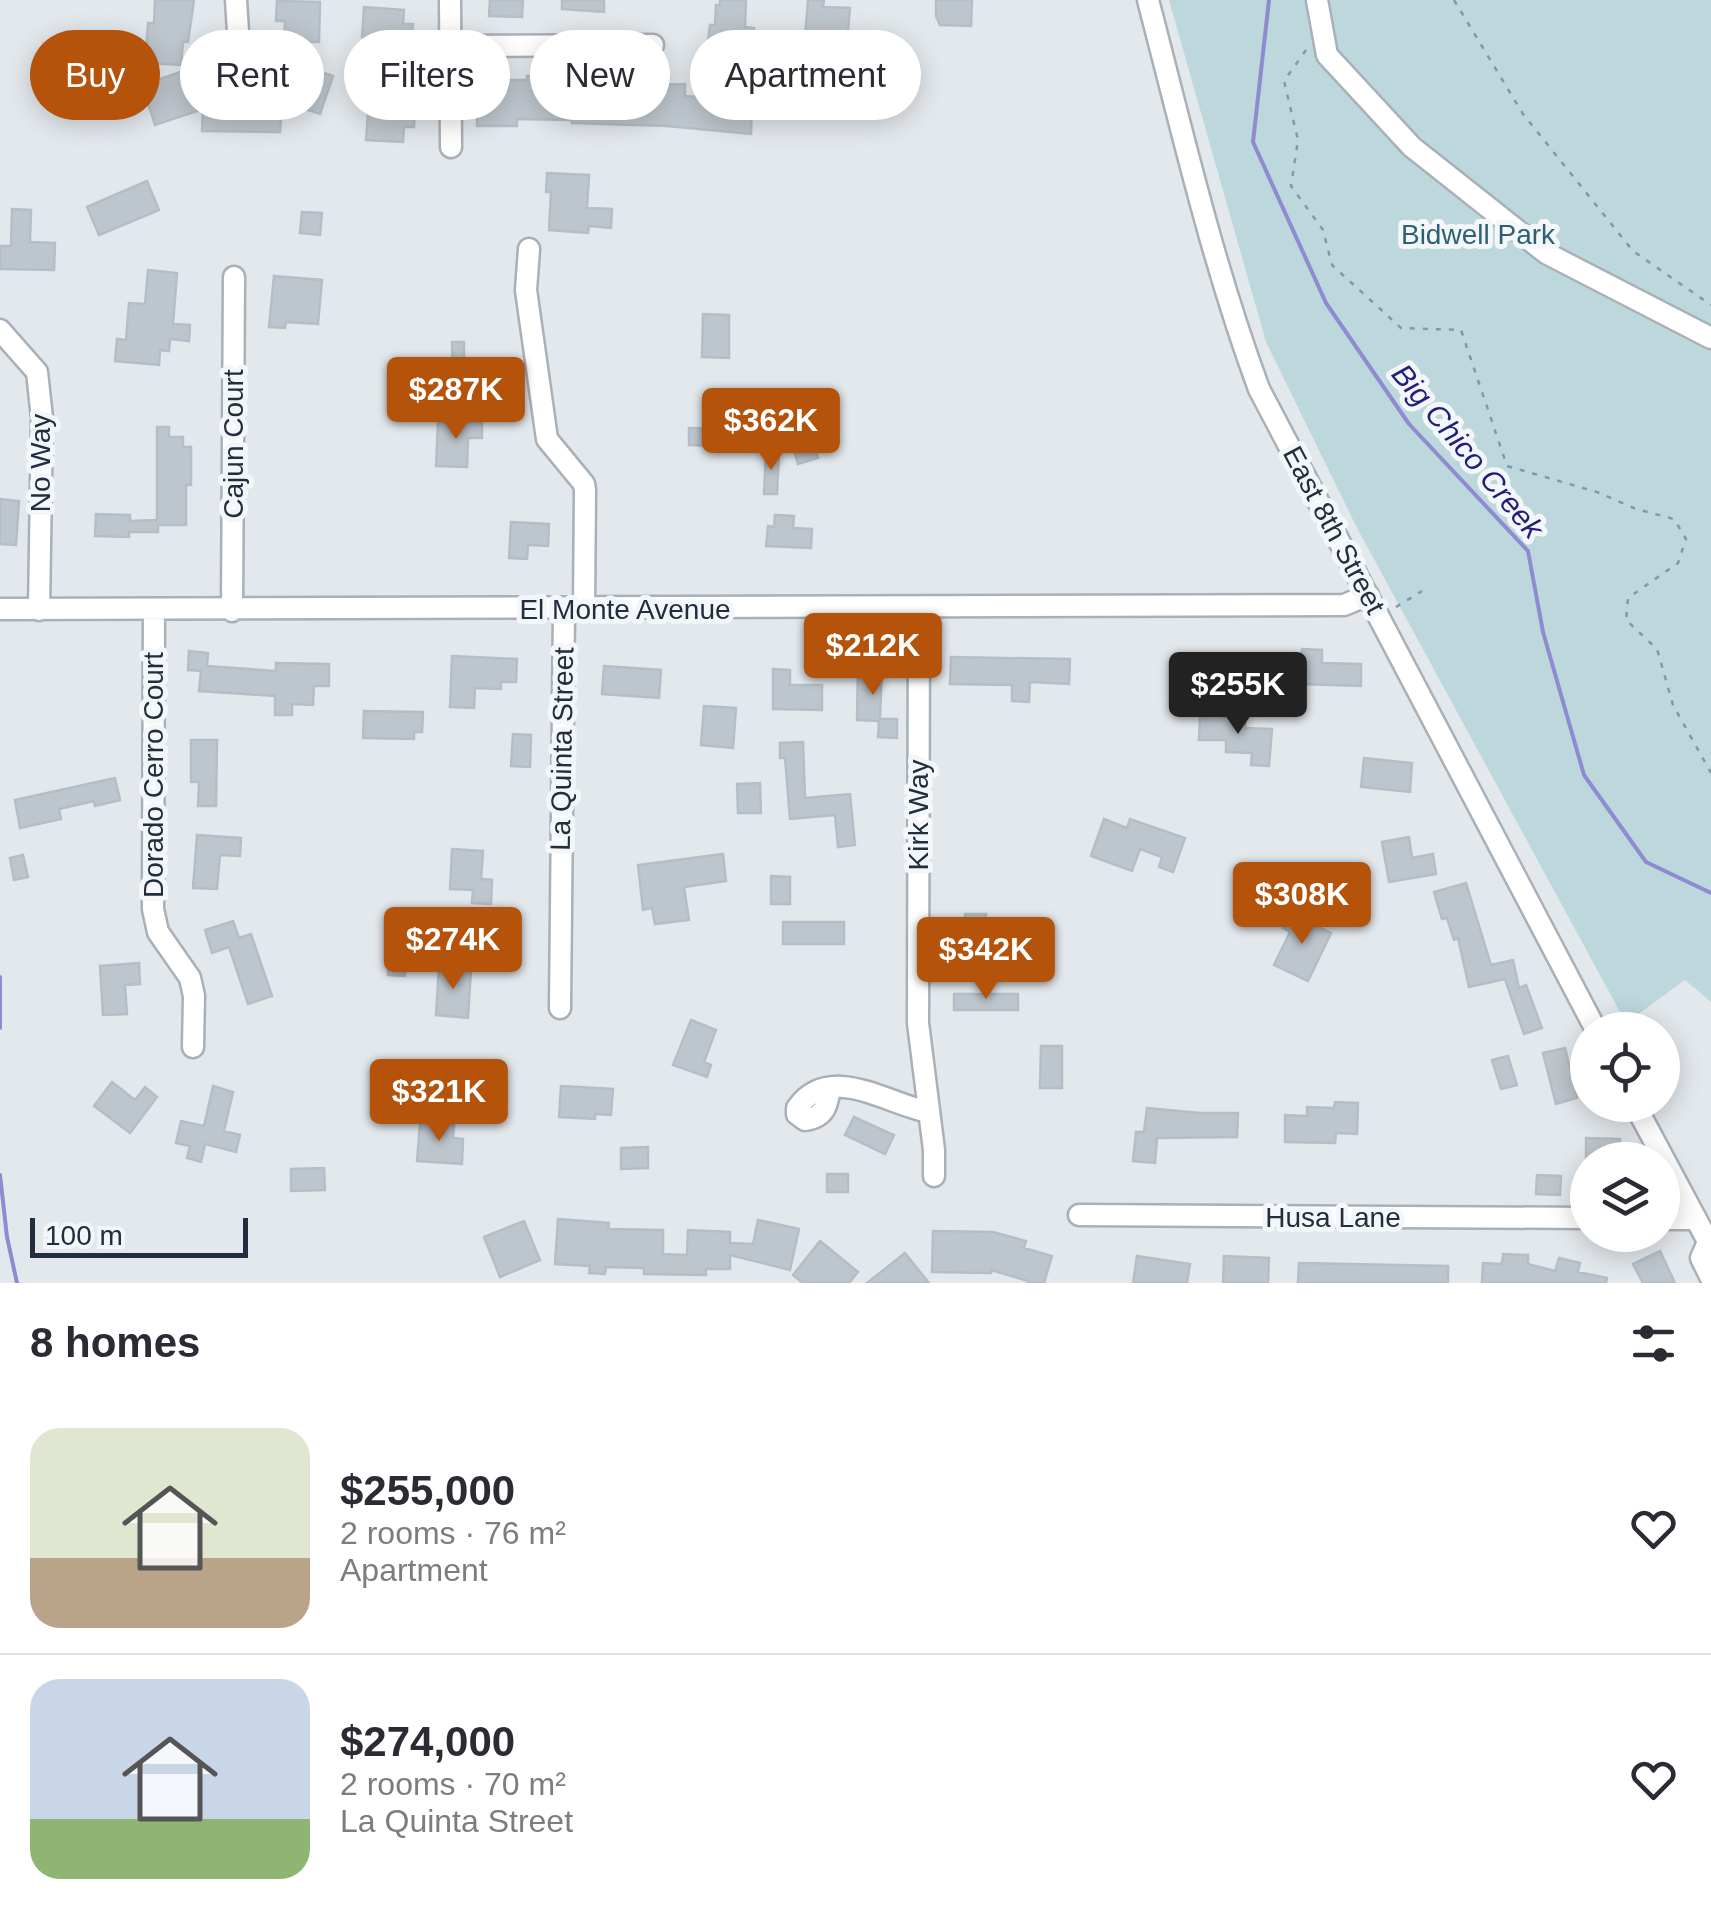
<!DOCTYPE html>
<meta charset="utf-8">
<style>
body{margin:0;font-family:Arial,sans-serif;background:#f2f2f3;color:#2b2b33;height:100vh;display:flex;flex-direction:column;font-size:38px;white-space:nowrap}
*{box-sizing:border-box;margin:0}
p{font-size:32px;color:#7c7c81}
.icon{flex:none;width:55px;height:55px;fill:none;stroke:currentColor;stroke-width:2;stroke-linecap:round;stroke-linejoin:round}
.map{position:relative;height:1283px;overflow:hidden}
.details{display:flex;flex-direction:column;background:#fff;flex:1}
.details>*{flex:none}
.hud{position:absolute;left:30px;top:30px;width:1000px;height:90px;display:flex;gap:20px}
.tools{position:absolute;left:1570px;top:1012px;display:grid;gap:20px}
.tools a{display:grid;place-items:center;width:110px;height:110px;border-radius:50%;background:#fff;box-shadow:0 5px 25px #0003;font-size:50px}
.scale{position:absolute;left:30px;bottom:25px;width:218px;box-sizing:border-box;padding-left:10px;border:5px solid #222d3d;border-top:0;font-size:28px;line-height:35px;white-space:nowrap;color:#222d3d;-webkit-text-stroke:8px #f3f7f9;paint-order:stroke}
.price{position:absolute;translate:-50% -85px;padding:0 22px;border-radius:10px;background:#b45309;color:#fff;font-size:32px;line-height:65px;filter:drop-shadow(0 2px 5px #0008)}
.price::after{content:'';position:absolute;left:50%;top:60px;width:30px;height:22px;margin-left:-15px;background:inherit;clip-path:polygon(0 0,100% 0,50% 100%)}
.price.selected{background:#222;color:#fff}
ul{padding:0;list-style:none}
li{display:flex;align-items:center;gap:30px;height:250px;padding:0 30px}
li+li{border-top:2px solid #e1e1e2}
li span{display:grid;place-items:center;flex:none;width:280px;height:200px;border-radius:30px;color:#555}
li>.icon{margin-inline-start:auto}
span .icon{width:120px;height:120px;fill:#fffc;stroke-width:1}
li b{font-size:42px}
h2{display:flex;justify-content:space-between;align-items:center;height:120px;padding:0 30px;font-size:42px}
.pill{padding:0 35px;border-radius:45px;background:#fff;box-shadow:0 5px 25px #0003;font-size:35px;line-height:90px}
.pill.selected{background:#b45309;color:#fff}
.map>svg:first-child{display:block}
.green{fill:#bcd8dd}
.lines{fill:none;stroke-linecap:round;stroke-linejoin:round}
.stream{stroke:#8f8bd1;stroke-width:4}
.building{fill:#bec6cd;stroke:#b5bec6;stroke-width:2.5}
.minor-casing{stroke:#a9b0b8;stroke-width:25}
.path{stroke:#8396b0;stroke-width:2.5;stroke-dasharray:5 8;stroke-linecap:butt}
.minor{stroke:#fff;stroke-width:20}
.labels{text-anchor:middle;dominant-baseline:central;stroke-width:10;stroke-linejoin:round;paint-order:stroke}
.park-label{font-size:28px;fill:#2d6074;stroke:#f3f7f9}
.street-label{font-size:28px;fill:#222d3d;stroke:#f3f7f9}
.water-label{font-size:30px;font-style:italic;fill:#231d79;stroke:#f3f7f9}
</style>
<div class="map">
<svg width="1711" height="1283" viewBox="0 0 1711 1283">
<rect width="100%" height="100%" fill="#e3e8ec"/>
<!-- green -->
<path class="green" d="M1169,0H1711V1002L1685,980L1626,1023L1356,526L1266,342Z"/>
<g class="lines">
<!-- stream -->
<path class="stream" d="M1269,0L1253,142L1326,303L1409,424L1528,551L1543,632L1584,775L1646,862L1711,893
M0,977V1028
M0,1175L7,1237L17,1283"/>
</g>
<!-- building -->
<path class="building" d="M155,0H194L188,42H183L181,65L145,63L148,23H154Z
M490,0H523L522,17L489,16Z
M562,0H604V12L562,9Z
M720,0H746L745,27L754,28L751,69L717,67L719,43L708,42L710,25H715L716,5H720Z
M808,0H824L823,7L850,8L847,42L805,39Z
M936,0H972L971,26L940,25L936,16Z
M277,1L320,2L319,42L284,41L285,21H276Z
M364,7L404,10L403,24H413L408,74H400V106L415,107L414,127H404L403,142L366,140L369,99H366L367,38L362,37Z
M290,61L333,76L320,114L284,102L291,84L283,81Z
M186,70L194,94H234V98L254,99V105L282,107L280,132L202,131L203,109L155,125L142,85Z
M527,76L545,77V82L573,83L574,76L596,77L595,85L622,86L623,80L640,81V85L685,84V96L752,101L751,134L667,126L572,123V120L517,119V126H477V89H494V80H527Z
M547,173L589,175L587,208L612,209L611,228L589,226L588,233L549,230L551,192H546Z
M147,181L159,210L99,235L87,207Z
M12,209L31,210L30,242L55,243L54,270L0,269V246H11Z
M302,212L322,213L320,235L300,233Z
M148,270L177,273L173,324L190,325L189,341L170,339L169,351L160,350L159,365L115,361L117,339L126,340L129,303L145,304Z
M274,276L322,280L318,324L286,322L285,328L269,327Z
M703,314L729,315V358L702,357Z
M452,342H464V367H500V395H479V388L453,389Z
M438,421L482,422V438H468L467,467L436,466Z
M157,427H169V437H183V447H191V485H186V525H158V532H129V537L95,536L96,514L130,515V521L157,520Z
M689,428L746,430L745,447L689,445Z
M809,428L818,458L798,464L789,434Z
M766,452L779,453L777,494H764Z
M0,499L19,501L16,545L0,544Z
M775,515L794,516L793,528L812,529L811,548L766,546L768,526L774,527Z
M511,522L549,524L548,546L528,545L527,559L509,558Z
M1302,649L1322,650V663L1361,664V686L1301,684Z
M189,651L208,653L207,666L276,671V663L329,664V686H314L313,705L292,704V715H275V696L199,691L201,671L188,670Z
M452,656L517,659L516,682H501V689L475,688L474,708L450,707Z
M951,657L1070,659L1069,684L1030,682L1029,702L1012,701V685L950,684Z
M858,661L882,662L880,719H897V738L878,737L879,721L857,720Z
M604,666L661,670L659,698L602,694Z
M773,669L790,670V685H822V710L773,709Z
M704,706L736,708L733,748L701,745Z
M364,711L423,712L422,732H414V739L363,738Z
M1200,716L1246,717L1245,728L1272,729L1269,766L1251,765L1252,753L1226,752V740H1199Z
M513,734L531,735L530,767L511,766Z
M191,740H217L216,806H198L199,782H191Z
M803,742L805,798L850,794L855,845L838,847L835,815L790,819L785,758H780V743Z
M1364,758L1412,763L1410,792L1361,787Z
M115,778L120,800L95,806L94,801L59,809L61,819L20,828L15,800Z
M760,783L761,813H738L737,784Z
M1104,819L1127,828L1130,819L1185,838L1173,872L1159,867L1162,857L1140,849L1132,871L1091,856Z
M197,835L241,838L240,856L220,855L217,889L193,888Z
M1409,837L1412,858L1433,854L1436,874L1389,882L1382,842Z
M452,849L483,851L481,879L492,880L491,904L472,903L473,890L450,889Z
M723,854L726,881L684,887L689,920L655,924L652,908L643,910L638,865Z
M23,855L28,877L14,880L10,858Z
M771,876L790,877V904H771Z
M1466,883L1491,965L1513,960L1519,988L1526,985L1542,1028L1524,1034L1505,979L1469,987L1458,938L1454,940L1447,918L1442,919L1434,892Z
M1290,913L1331,933L1308,981L1274,965L1290,932L1283,928Z
M965,914H986V931H994V969H964Z
M233,921L239,938L251,934L272,996L248,1004L229,947L212,953L205,930Z
M783,922H844V944H783Z
M388,954L406,955L405,976L388,975Z
M139,963L140,984L125,985L127,1014L103,1015L100,966Z
M439,967L471,970L468,1018L436,1015Z
M954,994H1018V1010H954Z
M691,1020L716,1030L704,1062L711,1065L707,1077L673,1065Z
M1041,1046H1062V1088H1040Z
M1565,1048L1577,1098L1556,1104L1543,1053Z
M1508,1056L1517,1085L1501,1089L1492,1060Z
M112,1082L135,1100L145,1087L157,1097L130,1133L94,1106Z
M213,1086L233,1092L224,1131L240,1135L236,1152L205,1144L201,1162L187,1158L190,1146L176,1143L181,1121L204,1126Z
M561,1086L613,1089L611,1115L595,1114V1119L559,1117Z
M1335,1102L1358,1103L1357,1134L1336,1133L1335,1143L1285,1142V1115L1307,1116V1107L1334,1108Z
M1147,1108L1200,1113H1238L1237,1137L1157,1138L1155,1163L1133,1161L1136,1132H1144Z
M854,1117L894,1135L885,1154L845,1135Z
M420,1123L454,1125L453,1138L463,1139L462,1164L417,1161Z
M1586,1138L1620,1139L1619,1159L1586,1158Z
M648,1147V1168L621,1169V1148Z
M324,1168L325,1190L291,1191V1169Z
M827,1174H848V1192H827Z
M1537,1175L1561,1176L1560,1195L1536,1194Z
M558,1219L609,1223L608,1229L663,1230V1254L687,1255L688,1230L730,1232V1243L753,1244L758,1220L799,1229L790,1270L730,1255V1269H706V1275L644,1274V1268L606,1267L605,1274L589,1273L590,1266L555,1264Z
M524,1221L540,1260L500,1277L484,1237Z
M933,1231L993,1232L1026,1241L1024,1248L1052,1256L1044,1283H1028V1281L991,1270V1273L932,1272Z
M820,1241L858,1272L849,1283H803L793,1275Z
M1660,1251L1675,1283H1643L1633,1264Z
M905,1253L929,1283H867Z
M1503,1254L1528,1255V1264L1555,1271L1559,1258L1580,1263L1578,1272L1607,1278L1606,1283H1482L1483,1263L1502,1264Z
M1137,1256L1190,1264L1187,1283H1133Z
M1224,1256L1269,1258L1268,1283H1223Z
M1299,1263L1448,1266V1283H1298Z"/>
<g class="lines">
<defs>
<path id="minor" d="M236,0L239,47
M450,0L451,147
M1148,0C1182,130 1212,262 1259,389L1596,1030
M1317,0L1327,55L1412,147L1546,253L1711,338
M451,46L653,45
M529,249L526,290L547,439L584,484L585,490L584,609
M0,330L37,372L42,418L39,610
M919,608L918,1023L934,1150V1176
M0,609L1344,605L1368,595
M154,611L153,909L158,932L190,978L194,996L193,1047
M232,611L234,277
M560,1008L564,610
M830,1089C827,1106 825,1117 805,1120L797,1114V1108C830,1062 887,1104 929,1112
M1635,1105L1711,1247
M1079,1215L1588,1218
M1662,1219H1695
M1708,1242L1701,1258L1711,1278"/>
</defs>
<!-- minor casing -->
<use href="#minor" class="minor-casing"/>
<!-- path -->
<path class="path" d="M1454,0L1523,114L1633,251L1711,305
M1306,50L1284,81L1298,140L1291,186L1323,230L1332,265L1401,328L1461,330L1507,466L1597,492L1636,509L1674,519L1686,539L1678,563L1628,598L1626,620L1657,649L1673,705L1711,773
M1396,607L1422,591"/>
<!-- minor -->
<use href="#minor" class="minor"/>
</g>
<g class="labels">
<!-- park labels -->
<g class="park-label">
<text x="1478" y="234">Bidwell Park</text>
</g>
<!-- street labels -->
<g class="street-label">
<text transform="translate(233 444) rotate(-90)">Cajun Court</text>
<text transform="translate(40 463) rotate(-90)">No Way</text>
<text transform="translate(1334 530) rotate(62)">East 8th Street</text>
<text x="625" y="609">El Monte Avenue</text>
<text transform="translate(562 749) rotate(-89)">La Quinta Street</text>
<text transform="translate(153 775) rotate(-90)">Dorado Cerro Court</text>
<text transform="translate(918 815) rotate(-90)">Kirk Way</text>
<text x="1333" y="1217">Husa Lane</text>
</g>
<!-- water labels -->
<g class="water-label">
<text transform="translate(1468 451) rotate(50)">Big Chico Creek</text>
</g>
</g>
</svg>
<div class="tools">
<a><svg class="icon" aria-label="locate" viewBox="0 0 24 24"><circle cx="12" cy="12" r="6"/><path d="M12 2v4M12 18v4M2 12h4M18 12h4"/></svg></a>
<a><svg class="icon" aria-label="layers" viewBox="0 0 24 24"><path d="M12 4l9 5-9 5-9-5zM3 14l9 5 9-5"/></svg></a>
</div>
<div class="scale">100 m</div>
<b class="price" style="left:456px;top:442px">$287K</b>
<b class="price" style="left:771px;top:473px">$362K</b>
<b class="price" style="left:873px;top:698px">$212K</b>
<b class="price selected" style="left:1238px;top:737px">$255K</b>
<b class="price" style="left:1302px;top:947px">$308K</b>
<b class="price" style="left:453px;top:992px">$274K</b>
<b class="price" style="left:986px;top:1002px">$342K</b>
<b class="price" style="left:439px;top:1144px">$321K</b>
<div class="hud">
<a class="pill selected">Buy</a>
<a class="pill">Rent</a>
<a class="pill">Filters</a>
<a class="pill">New</a>
<a class="pill">Apartment</a>
</div>
</div>
<section class="details">
<h2>8 homes<svg class="icon" aria-label="filters" viewBox="0 0 24 24"><path d="M4 7h16M4 17h16"/><circle cx="9" cy="7" r="2"/><circle cx="15" cy="17" r="2"/></svg></h2>
<ul>
<li><span style="background:linear-gradient(#dfe7d0 65%,#b9a48a 0)"><svg class="icon" aria-label="home" viewBox="0 0 24 24"><path d="M3 11l9-7 9 7M6 9v11h12V9"/></svg></span><div><b>$255,000</b><p>2 rooms · 76 m²</p><p>Apartment</p></div><svg class="icon" aria-label="heart" viewBox="0 0 24 24"><path d="M12 20l-8-8c-3-5 5-10 8-4 3-6 11-1 8 4z"/></svg></li>
<li><span style="background:linear-gradient(#c9d6e8 70%,#8fb573 0)"><svg class="icon" aria-label="home" viewBox="0 0 24 24"><path d="M3 11l9-7 9 7M6 9v11h12V9"/></svg></span><div><b>$274,000</b><p>2 rooms · 70 m²</p><p>La Quinta Street</p></div><svg class="icon" aria-label="heart" viewBox="0 0 24 24"><path d="M12 20l-8-8c-3-5 5-10 8-4 3-6 11-1 8 4z"/></svg></li>
</ul>
</section>
